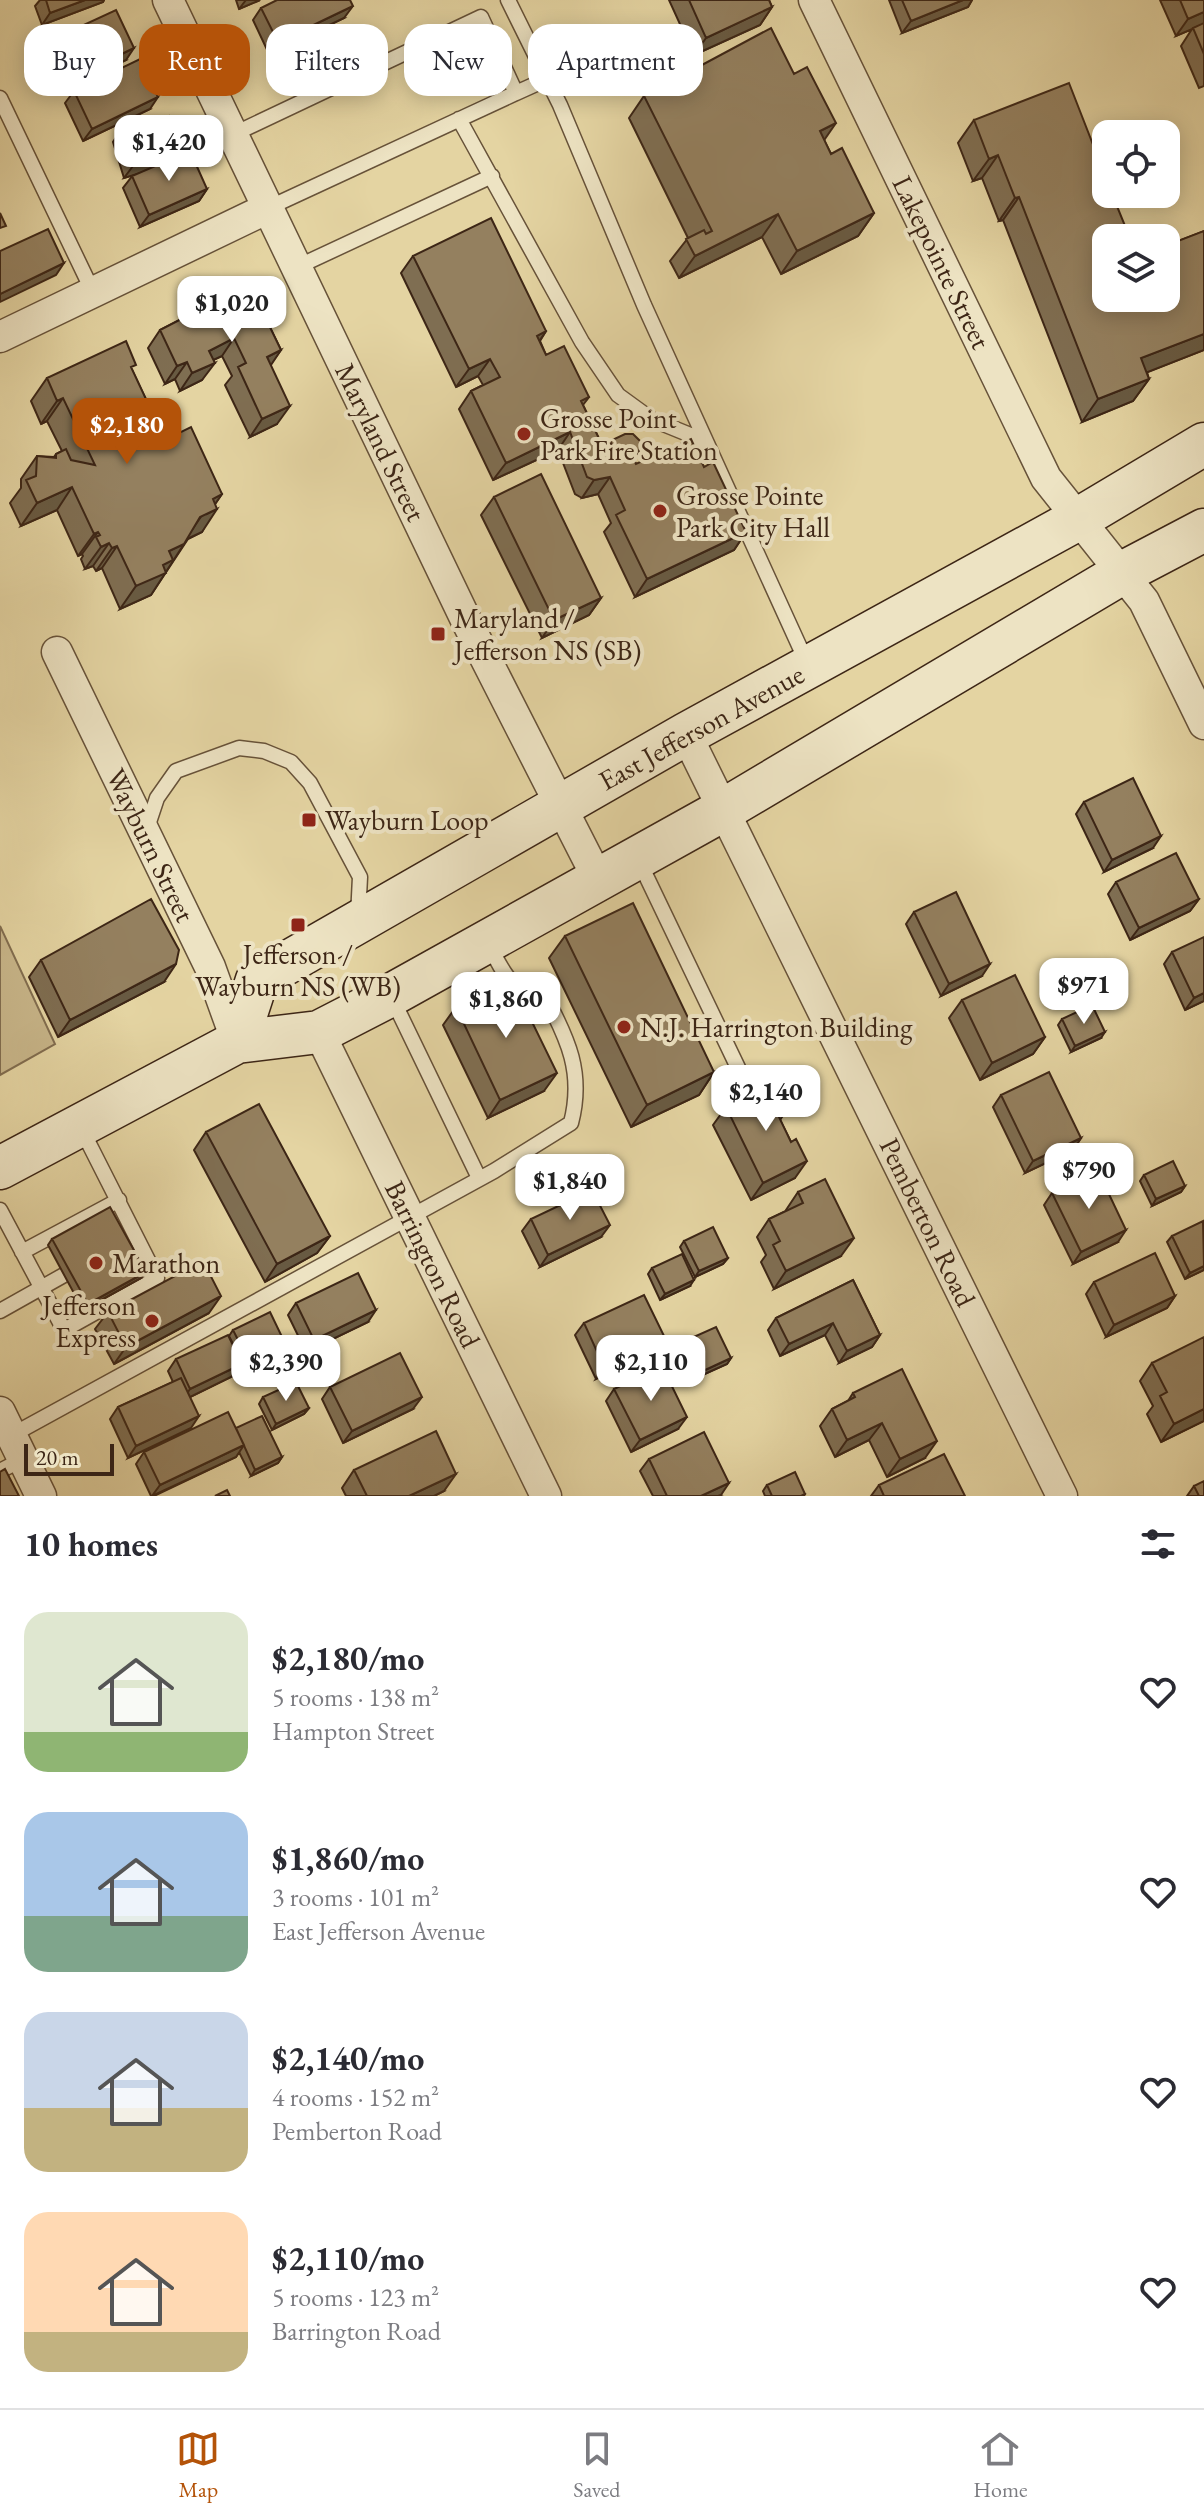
<!DOCTYPE html>
<meta charset="utf-8">
<style>
body{margin:0;font-family:"EB Garamond",serif;background:#f2f2f3;color:#2b2b33;height:100vh;display:flex;flex-direction:column;font-size:30px;white-space:nowrap}
*{box-sizing:border-box;margin:0}
p{font-size:26px;color:#7c7c81}
.icon{flex:none;width:44px;height:44px;fill:none;stroke:currentColor;stroke-width:2;stroke-linecap:round;stroke-linejoin:round}
.map{position:relative;height:1496px;overflow:hidden}
.drawer{display:flex;flex-direction:column;background:#fff;flex:1}
.drawer>*{flex:none}
.guide{position:absolute;left:24px;top:24px;width:800px;height:72px;display:flex;gap:16px}
.buttons{position:absolute;left:1092px;top:120px;display:grid;gap:16px}
.buttons a{display:grid;place-items:center;width:88px;height:88px;border-radius:16px;background:#fff;box-shadow:0 4px 20px #0003;font-size:40px}
.scale{position:absolute;left:24px;bottom:20px;width:90px;box-sizing:border-box;padding-left:8px;border:4px solid #3d2616;border-top:0;font-size:22px;line-height:28px;white-space:nowrap;color:#3d2616;-webkit-text-stroke:6px #ede3c3;paint-order:stroke}
.price{position:absolute;translate:-50% -68px;padding:0 18px;border-radius:16px;background:#fff;color:#222;font-size:26px;line-height:52px;filter:drop-shadow(0 2px 4px #0008)}
.price::after{content:'';position:absolute;left:50%;top:48px;width:24px;height:18px;margin-left:-12px;background:inherit;clip-path:polygon(0 0,100% 0,50% 100%)}
.price.current{background:#b45309;color:#fff}
ul{padding:0;list-style:none}
li{display:flex;align-items:center;gap:24px;height:200px;padding:0 24px}
li span{display:grid;place-items:center;flex:none;width:224px;height:160px;border-radius:24px;color:#555}
li>.icon{margin-inline-start:auto}
span .icon{width:96px;height:96px;fill:#fffc;stroke-width:1}
li b{font-size:34px}
h2{display:flex;justify-content:space-between;align-items:center;height:96px;padding:0 24px;font-size:34px}
.pill{padding:0 28px;border-radius:24px;background:#fff;box-shadow:0 4px 20px #0003;font-size:28px;line-height:72px}
.pill.current{background:#b45309;color:#fff}
.tab-bar{display:flex;justify-content:space-around;align-items:center;height:112px;border-top:2px solid #e1e1e2;background:#fff;font-size:22px;color:#7c7c81}
.tab-bar a{display:grid;justify-items:center;gap:4px}
.tab-bar .current{color:#b45309}
.map>svg:first-child{display:block}
.green{fill:#c8b68a;stroke:#826e50;stroke-width:2}
.lines{fill:none;stroke-linecap:round;stroke-linejoin:round}
.service-casing{stroke:#675239;stroke-width:17}
.minor-casing{stroke:#675239;stroke-width:33}
.secondary-casing{stroke:#3d2616;stroke-width:45}
.service{stroke:#ede3c3;stroke-width:14}
.minor{stroke:#ede3c3;stroke-width:30}
.secondary{stroke:#ede3c3;stroke-width:42}
.wall{fill:#7f6e52;stroke:#3d2616;stroke-width:2}
.shaded-wall{fill:#685a42;stroke:#3d2616;stroke-width:2}
.building{fill:#94805f;stroke:#3d2616;stroke-width:2}
.poi-dot{fill:#8f2418;stroke:#ede3c3;stroke-width:3}
.labels{text-anchor:middle;dominant-baseline:central;stroke-width:8;stroke-linejoin:round;paint-order:stroke}
.street-label{font-size:28px;fill:#3d2616;stroke:#ede3c3}
.poi-label{font-size:28px;fill:#3d2616;stroke:#ede3c3;text-anchor:start}
</style>
<div class="map">
<svg width="1204" height="1496" viewBox="0 0 1204 1496">
<rect width="100%" height="100%" fill="#e4d4a2"/>
<filter id="stains"><feTurbulence type="fractalNoise" baseFrequency=".0025" numOctaves="4"/><feColorMatrix values="0 0 0 0 .2 0 0 0 0 .09 0 0 0 0 .02 0 0 0 .5 -.17"/></filter>
<radialGradient id="worn" r=".72"><stop offset=".6" stop-color="#630" stop-opacity="0"/><stop offset="1" stop-color="#630" stop-opacity=".3"/></radialGradient>
<!-- green -->
<path class="green" d="M0,926L55,1044L0,1075Z"/>
<g class="lines">
<defs>
<path id="service" d="M508,0L560,105L644,305L807,663
M516,93L547,79
M0,98L93,292
M459,119L582,342L618,395L651,419L705,441
M234,134L481,17L516,93L268,208
M297,267L492,176
M147,828L157,798L176,771L239,748L264,751L291,762L310,783L360,877L358,916
M638,859L741,1074
M392,998L479,1178
M0,1210L64,1330L157,1278L81,1128
M22,1252L119,1200
M0,1311L64,1275
M12,1435L494,1171L571,1123C584,1073 568,1039 545,996C509,991 504,973 488,943
M0,1471L23,1459"/>
<path id="minor" d="M168,0L466,620L599,881
M814,0L1046,478L1144,601L1204,724
M0,337L268,208
M57,652L210,967L237,1042
M686,734L1062,1496
M319,1032L546,1496
M0,1412L41,1496"/>
<path id="secondary" d="M237,1042L257,980L686,734L1080,518L1204,444
M0,1168L237,1042L319,1032L391,995L725,809L1124,572L1204,530"/>
</defs>
<!-- service casing -->
<use href="#service" class="service-casing"/>
<!-- minor casing -->
<use href="#minor" class="minor-casing"/>
<!-- secondary casing -->
<use href="#secondary" class="secondary-casing"/>
<!-- service -->
<use href="#service" class="service"/>
<!-- minor -->
<use href="#minor" class="minor"/>
<!-- secondary -->
<use href="#secondary" class="secondary"/>
</g>
<!-- wall -->
<path class="wall" d="M40,0H104L103,2L42,25L35,6Z
M236,0H260L239,9Z
M669,0H769L772,7L760,25L694,55Z
M889,0H972L968,7L902,33Z
M1160,0H1204V86L1199,88L1181,46L1192,29L1176,36Z
M261,8L344,18L269,54L253,20Z
M49,41L126,60L59,92L41,53Z
M74,91L150,109L83,141L65,103Z
M644,96L824,140L831,154L874,213L858,236L781,274L762,237L679,278L670,261L688,238L629,118Z
M974,120L1106,298L1173,243L1204,231V350L1147,372L1149,379L1133,401L1082,422L1003,220L999,221L982,178L973,181L958,143Z
M121,130L180,152L177,156L207,189L199,201L140,227L123,188L133,175L124,178L113,142Z
M413,256L546,331L540,341L546,355L589,397L583,405L602,445L634,460L636,464L704,467L746,532L734,550L635,597L604,532L611,523L598,494L582,498L575,494L558,450L493,480L459,409L471,391L483,385L478,376L456,387L401,273Z
M249,284L281,350L270,365L277,424L250,437L225,385L232,376L222,356L213,360L202,380L180,391L175,379L165,384L148,348L160,330Z
M132,370L165,440L222,494L215,504L202,532L188,539L151,595L120,609L102,568L96,571L93,566L85,569L81,559L83,556L82,554L78,556L57,510L21,526L10,503L21,488V479L37,456L54,457L56,454L62,451L47,421L41,424L31,401L47,378Z
M494,497L601,598L589,615L542,638L481,515Z
M1084,802L1153,848L1104,872L1076,814Z
M1116,882L1199,899L1190,911L1130,940L1108,894Z
M914,912L982,976L941,996L906,924Z
M565,936L714,1072L699,1095L631,1127L549,958Z
M1172,952L1204,1001L1185,1010L1164,964Z
M41,960L164,982L58,1037L29,977Z
M962,1000L1045,1037L1033,1054L980,1080L949,1018Z
M456,1007L544,1091L488,1118L443,1025Z
M1062,1019L1101,1038L1071,1052L1058,1025Z
M1001,1095L1081,1138L1073,1150L1025,1173L993,1107Z
M726,1107L787,1110L780,1120L791,1142L795,1178L751,1200L713,1125Z
M206,1132L330,1236L317,1253L265,1282L194,1150Z
M1144,1175L1185,1186L1181,1192L1152,1206L1140,1181Z
M798,1192L841,1256L774,1289L761,1262L766,1255L757,1237L769,1219L786,1211V1210Z
M1052,1193L1118,1242L1073,1264L1044,1205Z
M531,1219L601,1237L540,1267L522,1231Z
M1172,1236L1204,1270L1185,1279L1167,1242Z
M52,1239L141,1278L83,1310L48,1245Z
M684,1241L728,1258L723,1264L695,1277L680,1247Z
M652,1268L690,1286L660,1300L648,1274Z
M853,1280L880,1335L872,1347L839,1363L825,1335L780,1356L768,1330L776,1318Z
M1094,1282L1175,1296L1167,1308L1106,1337L1086,1294Z
M296,1303L368,1322L306,1352L288,1315Z
M108,1312L209,1313L114,1364L95,1329Z
M584,1323L656,1350L596,1379L575,1335Z
M233,1330L279,1345L242,1362L229,1336Z
M687,1340L731,1358L727,1364L698,1377L683,1346Z
M176,1359L233,1376L190,1397L191,1428L128,1458L110,1419L118,1407L173,1382L168,1371Z
M1152,1363L1204,1421L1161,1442L1147,1414L1153,1406L1140,1381Z
M330,1387L413,1409L343,1443L322,1399Z
M614,1389L678,1429L631,1452L606,1401Z
M853,1393L925,1458L887,1477L869,1440L835,1457L820,1426L832,1409L848,1401Z
M263,1397L309,1408L304,1414L272,1430L259,1404Z
M236,1428L282,1457L278,1463L251,1476L239,1452L236,1457L154,1496H151L136,1464L144,1452Z
M649,1459L721,1495L718,1496H653L640,1471Z
M354,1470L444,1491L434,1496H346L342,1488Z
M767,1485L805,1494L804,1496H765L763,1491Z
M879,1485L965,1496H871Z
M1194,1486L1204,1496H1187Z"/>
<!-- shaded-wall -->
<path class="shaded-wall" d="M85,0H104L103,2L42,25L50,13Z
M246,0H260L239,9Z
M963,0H972L968,7L902,33L911,21Z
M353,6L344,18L269,54L278,42Z
M772,7L760,25L694,55L706,38Z
M1204,12V24L1176,36L1188,19Z
M134,48L126,60L59,92L68,80Z
M158,97L150,109L83,141L92,129Z
M836,123L820,146V131Z
M180,152L171,164L124,178L133,166Z
M998,155L982,178L973,181L989,159Z
M207,189L199,201L140,227L149,215Z
M1019,197L1003,220L999,221L1015,198Z
M874,213L858,236L781,274L797,251Z
M778,214L762,237L679,278L695,256Z
M64,263L56,275L0,302V294Z
M546,331L534,349L537,336Z
M1204,334V350L1125,381L1141,358Z
M234,338L222,356L196,368L209,351Z
M281,350L269,368L267,357Z
M490,359L478,376L456,387L469,369Z
M187,362L175,379L165,384L177,366Z
M215,363L202,380L180,391L192,373Z
M1149,379L1133,401L1082,422L1098,399Z
M63,398L47,421L41,424L57,401Z
M290,406L277,424L250,437L262,419Z
M570,432L558,450L493,480L506,463Z
M610,477L598,494L582,498L594,480Z
M72,487L57,510L21,526L37,503Z
M222,494L209,513L217,509L202,532L185,540L213,499Z
M98,532L82,554L78,556L94,534Z
M746,532L734,550L635,597L647,579Z
M109,543L93,566L85,569L101,547Z
M184,544L151,595L120,609L136,586L169,551Z
M117,546L102,568L96,571L112,548Z
M601,598L589,615L542,638L554,620Z
M1161,836L1153,848L1104,872L1112,860Z
M1199,899L1190,911L1130,940L1139,928Z
M176,964L164,982L58,1037L70,1020Z
M990,964L982,976L941,996L949,984Z
M1204,993V1001L1185,1010L1194,998Z
M1105,1032L1101,1038L1071,1052L1075,1046Z
M1045,1037L1033,1054L980,1080L992,1063Z
M714,1072L699,1095L631,1127L647,1105Z
M557,1073L544,1091L488,1118L500,1100Z
M1081,1138L1073,1150L1025,1173L1033,1161Z
M807,1161L795,1178L751,1200L763,1183Z
M1185,1186L1181,1192L1152,1206L1156,1199Z
M610,1225L601,1237L540,1267L548,1255Z
M1126,1230L1118,1242L1073,1264L1081,1252Z
M330,1236L317,1253L265,1282L277,1264Z
M854,1238L841,1256L774,1289L786,1271Z
M728,1258L723,1264L695,1277L699,1271Z
M1204,1266V1270L1185,1279L1190,1273Z
M146,1272L141,1278L83,1310L88,1304Z
M694,1280L690,1286L660,1300L665,1294Z
M221,1296L209,1313L114,1364L126,1347Z
M1175,1296L1167,1308L1106,1337L1114,1325Z
M376,1310L368,1322L306,1352L314,1340Z
M833,1323L825,1335L780,1356L789,1344Z
M880,1335L872,1347L839,1363L847,1351Z
M665,1338L656,1350L596,1379L604,1367Z
M283,1339L279,1345L242,1362L246,1356Z
M731,1358L727,1364L698,1377L703,1371Z
M242,1364L233,1376L182,1401L190,1389Z
M422,1397L413,1409L343,1443L352,1431Z
M309,1408L304,1414L272,1430L276,1424Z
M1204,1409V1421L1161,1442L1174,1424Z
M199,1416L191,1428L128,1458L136,1446Z
M687,1417L678,1429L631,1452L640,1440Z
M882,1423L869,1440L835,1457L847,1440Z
M937,1441L925,1458L887,1477L900,1459Z
M244,1445L236,1457L152,1496L160,1485Z
M282,1457L278,1463L251,1476L255,1470Z
M456,1474L444,1491L434,1496H409Z
M729,1483L721,1495L718,1496H701Z"/>
<!-- building -->
<path class="building" d="M46,0H85L50,13Z
M277,0H350L353,6L278,42L261,8Z
M689,0H769L772,7L706,38Z
M902,0H963L911,21Z
M1180,0H1204V12L1188,19Z
M116,10L134,48L68,80L49,41Z
M1204,23V54L1193,28Z
M771,28L794,74L807,67L836,123L820,131L831,154L842,148L874,213L797,251L778,214L695,256L686,239L704,230L706,234L712,231L644,96Z
M140,59L158,97L92,129L74,91Z
M1069,83L1106,178V194H1112L1130,238H1106V298H1166V238H1160L1170,234L1173,243L1204,231V334L1141,358L1149,379L1098,399L1019,197L1015,198L998,155L989,159L974,120Z
M169,116L180,152L133,166L121,130Z
M190,151L207,189L149,215L132,176Z
M0,213L6,226L0,228Z
M491,218L546,331L537,336L546,355L564,346L589,397L581,401L602,445L625,434H633L640,441L639,453L633,457L636,464L691,439L704,467L713,462L746,532L647,579L616,515L625,510L610,477L594,480L587,477L570,432L506,463L471,391L500,377L490,359L469,369L413,256Z
M48,229L64,263L0,294V251Z
M249,284L281,350L267,357L290,406L262,419L238,367L246,363L234,338L209,351L215,363L192,373L187,362L177,366L160,330Z
M126,341L136,365L131,367L165,440L191,427L222,494L213,499L217,509L200,517L184,544L169,551L173,560L163,565L166,573L136,586L117,546L112,548L109,543L101,547L96,537L100,535L98,532L94,534L72,487L37,503L26,480L36,476L37,456L56,458V454L66,449L71,460L95,465L63,398L57,401L47,378Z
M541,474L601,598L554,620L494,497Z
M1133,778L1161,836L1112,860L1084,802Z
M1176,853L1199,899L1139,928L1116,882Z
M956,892L990,964L949,984L914,912Z
M151,899L179,950L176,964L70,1020L41,960Z
M633,903L714,1072L647,1105L565,936Z
M1204,937V993L1194,998L1172,952Z
M1015,975L1045,1037L992,1063L962,1000Z
M512,981L557,1073L500,1100L456,1007Z
M1092,1005L1105,1032L1075,1046L1062,1019Z
M1049,1072L1081,1138L1033,1161L1001,1095Z
M774,1084L787,1110L778,1115L791,1142L796,1139L807,1161L763,1183L726,1107Z
M259,1104L330,1236L277,1264L206,1132Z
M1173,1161L1185,1186L1156,1199L1144,1175Z
M1098,1171L1126,1230L1081,1252L1052,1193Z
M825,1179L854,1238L786,1271L773,1245L780,1241L769,1219L803,1203L798,1192Z
M592,1190L610,1225L548,1255L531,1219Z
M110,1207L146,1272L88,1304L52,1239Z
M1203,1221L1204,1266L1190,1273L1172,1236Z
M713,1227L728,1258L699,1271L684,1241Z
M1155,1253L1175,1296L1114,1325L1094,1282Z
M682,1254L694,1280L665,1294L652,1268Z
M203,1261L221,1296L126,1347L108,1312Z
M358,1273L376,1310L314,1340L296,1303Z
M853,1280L880,1335L847,1351L833,1323L789,1344L776,1318Z
M644,1295L665,1338L604,1367L584,1323Z
M270,1312L283,1339L246,1356L233,1330Z
M716,1327L731,1358L703,1371L687,1340Z
M228,1335L242,1364L190,1389L176,1359Z
M1204,1337V1409L1174,1424L1160,1396L1167,1392L1152,1363Z
M400,1353L422,1397L352,1431L330,1387Z
M662,1366L687,1417L640,1440L614,1389Z
M902,1369L937,1441L900,1459L882,1423L847,1440L832,1409L855,1397L853,1393Z
M181,1378L199,1416L136,1446L118,1407Z
M296,1382L309,1408L276,1424L263,1397Z
M228,1412L244,1445L160,1485L144,1452Z
M262,1416L282,1457L255,1470L236,1428Z
M436,1431L456,1474L409,1496H367L354,1470Z
M704,1432L729,1483L701,1496H667L649,1459Z
M944,1454L965,1496H884L879,1485Z
M5,1469L19,1496H0V1472Z
M795,1472L805,1494L801,1496H772L767,1485Z
M1204,1481V1496H1199L1194,1486Z
M227,1490L230,1496H215Z"/>
<!-- markers -->
<g class="poi-dot">
<circle cx="524" cy="434" r="8"/>
<circle cx="660" cy="511" r="8"/>
<rect x="430" y="626" width="16" height="16" rx="4"/>
<rect x="301" y="812" width="16" height="16" rx="4"/>
<rect x="290" y="917" width="16" height="16" rx="4"/>
<circle cx="624" cy="1027" r="8"/>
<circle cx="96" cy="1263" r="8"/>
<circle cx="152" cy="1321" r="8"/>
</g>
<g class="labels">
<!-- street labels -->
<g class="street-label">
<text transform="translate(942 262) rotate(64)">Lakepointe Street</text>
<text transform="translate(381 442) rotate(64)">Maryland Street</text>
<text transform="translate(701 727) rotate(-29)">East Jefferson Avenue</text>
<text transform="translate(151 845) rotate(64)">Wayburn Street</text>
<text transform="translate(928 1222) rotate(64)">Pemberton Road</text>
<text transform="translate(433 1264) rotate(64)">Barrington Road</text>
</g>
<!-- poi labels -->
<g class="poi-label">
<text x="540" y="418">Grosse Point<tspan x="540" dy="32">Park Fire Station</tspan></text>
<text x="676" y="495">Grosse Pointe<tspan x="676" dy="32">Park City Hall</tspan></text>
<text x="454" y="618">Maryland /<tspan x="454" dy="32">Jefferson NS (SB)</tspan></text>
<text x="325" y="820">Wayburn Loop</text>
<text x="298" y="954" text-anchor="middle">Jefferson /<tspan x="298" dy="32">Wayburn NS (WB)</tspan></text>
<text x="640" y="1027">N.J. Harrington Building</text>
<text x="112" y="1263">Marathon</text>
<text x="136" y="1305" text-anchor="end">Jefferson<tspan x="136" dy="32">Express</tspan></text>
</g>
</g>
<rect width="100%" height="100%" filter="url(#stains)"/>
<rect width="100%" height="100%" fill="url(#worn)"/>
</svg>
<div class="buttons">
<a><svg class="icon" aria-label="locate" viewBox="0 0 24 24"><circle cx="12" cy="12" r="6"/><path d="M12 2v4M12 18v4M2 12h4M18 12h4"/></svg></a>
<a><svg class="icon" aria-label="layers" viewBox="0 0 24 24"><path d="M12 4l9 5-9 5-9-5zM3 14l9 5 9-5"/></svg></a>
</div>
<div class="scale">20 m</div>
<b class="price" style="left:169px;top:183px">$1,420</b>
<b class="price" style="left:232px;top:344px">$1,020</b>
<b class="price current" style="left:127px;top:466px">$2,180</b>
<b class="price" style="left:1084px;top:1026px">$971</b>
<b class="price" style="left:506px;top:1040px">$1,860</b>
<b class="price" style="left:766px;top:1133px">$2,140</b>
<b class="price" style="left:1089px;top:1211px">$790</b>
<b class="price" style="left:570px;top:1222px">$1,840</b>
<b class="price" style="left:286px;top:1403px">$2,390</b>
<b class="price" style="left:651px;top:1403px">$2,110</b>
<div class="guide">
<a class="pill">Buy</a>
<a class="pill current">Rent</a>
<a class="pill">Filters</a>
<a class="pill">New</a>
<a class="pill">Apartment</a>
</div>
</div>
<section class="drawer">
<h2>10 homes<svg class="icon" aria-label="filters" viewBox="0 0 24 24"><path d="M4 7h16M4 17h16"/><circle cx="9" cy="7" r="2"/><circle cx="15" cy="17" r="2"/></svg></h2>
<ul>
<li><span style="background:linear-gradient(#dfe7d0 75%,#8fb573 0)"><svg class="icon" aria-label="home" viewBox="0 0 24 24"><path d="M3 11l9-7 9 7M6 9v11h12V9"/></svg></span><div><b>$2,180/mo</b><p>5 rooms · 138 m²</p><p>Hampton Street</p></div><svg class="icon" aria-label="heart" viewBox="0 0 24 24"><path d="M12 20l-8-8c-3-5 5-10 8-4 3-6 11-1 8 4z"/></svg></li>
<li><span style="background:linear-gradient(#a9c7e8 65%,#7fa58c 0)"><svg class="icon" aria-label="home" viewBox="0 0 24 24"><path d="M3 11l9-7 9 7M6 9v11h12V9"/></svg></span><div><b>$1,860/mo</b><p>3 rooms · 101 m²</p><p>East Jefferson Avenue</p></div><svg class="icon" aria-label="heart" viewBox="0 0 24 24"><path d="M12 20l-8-8c-3-5 5-10 8-4 3-6 11-1 8 4z"/></svg></li>
<li><span style="background:linear-gradient(#c9d6e8 60%,#c2b280 0)"><svg class="icon" aria-label="home" viewBox="0 0 24 24"><path d="M3 11l9-7 9 7M6 9v11h12V9"/></svg></span><div><b>$2,140/mo</b><p>4 rooms · 152 m²</p><p>Pemberton Road</p></div><svg class="icon" aria-label="heart" viewBox="0 0 24 24"><path d="M12 20l-8-8c-3-5 5-10 8-4 3-6 11-1 8 4z"/></svg></li>
<li><span style="background:linear-gradient(#ffd9b3 75%,#c2b280 0)"><svg class="icon" aria-label="home" viewBox="0 0 24 24"><path d="M3 11l9-7 9 7M6 9v11h12V9"/></svg></span><div><b>$2,110/mo</b><p>5 rooms · 123 m²</p><p>Barrington Road</p></div><svg class="icon" aria-label="heart" viewBox="0 0 24 24"><path d="M12 20l-8-8c-3-5 5-10 8-4 3-6 11-1 8 4z"/></svg></li>
</ul>
</section>
<nav class="tab-bar">
<a class="current"><svg class="icon" aria-label="map" viewBox="0 0 24 24"><path d="M3 6l6-2 6 2 6-2v14l-6 2-6-2-6 2zM9 4v14M15 6v14"/></svg>Map</a>
<a><svg class="icon" aria-label="saved" viewBox="0 0 24 24"><path d="M7 4h10v16l-5-4-5 4z"/></svg>Saved</a>
<a><svg class="icon" aria-label="home" viewBox="0 0 24 24"><path d="M3 11l9-7 9 7M6 9v11h12V9"/></svg>Home</a>
</nav>
